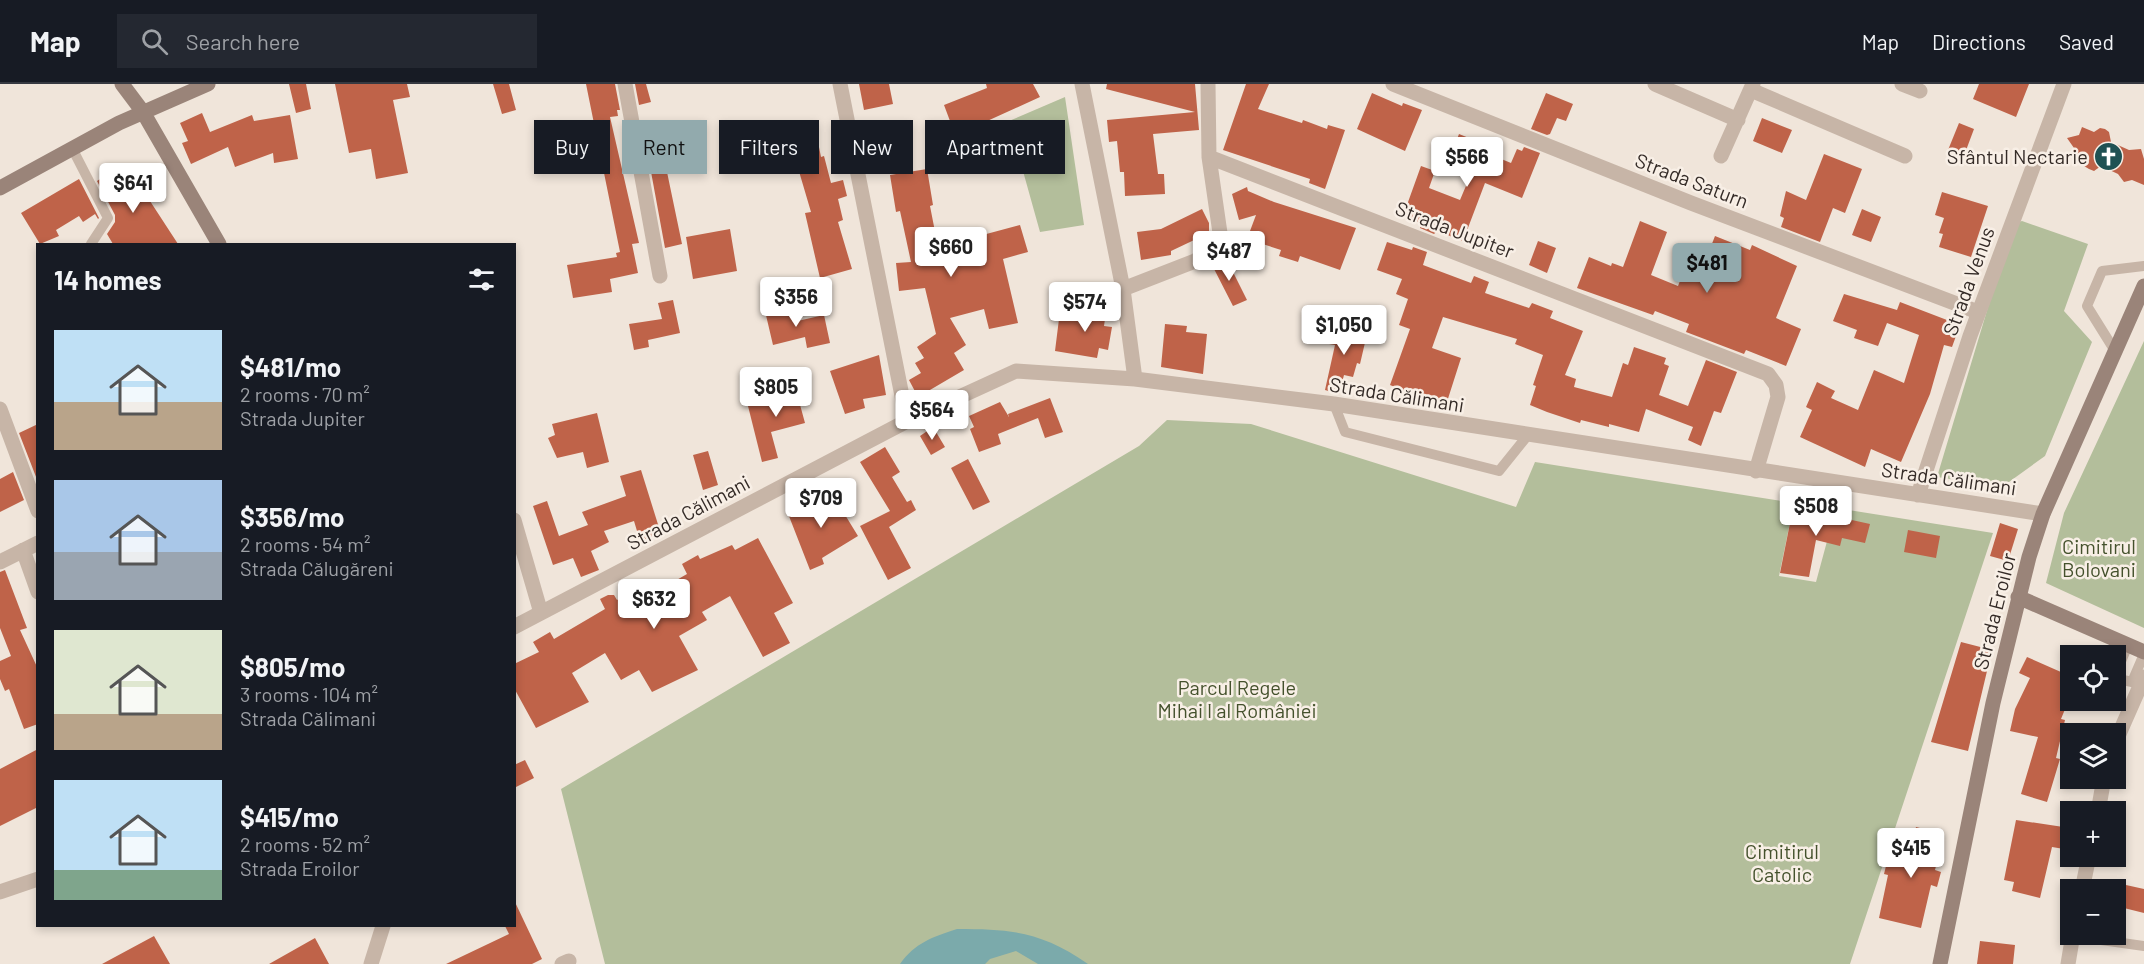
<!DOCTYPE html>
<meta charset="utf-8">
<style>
body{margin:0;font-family:Barlow,sans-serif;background:#242831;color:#f1f3f6;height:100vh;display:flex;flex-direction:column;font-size:22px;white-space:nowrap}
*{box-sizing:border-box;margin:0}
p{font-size:20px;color:#9ea1a6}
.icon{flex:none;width:33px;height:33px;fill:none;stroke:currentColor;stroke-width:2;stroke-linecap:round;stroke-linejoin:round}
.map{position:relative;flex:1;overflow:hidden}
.drawer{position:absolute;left:36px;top:159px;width:480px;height:684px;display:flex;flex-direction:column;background:#171b24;border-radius:0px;box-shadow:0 3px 9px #0003}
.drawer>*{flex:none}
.hud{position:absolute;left:534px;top:36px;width:570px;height:54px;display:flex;gap:12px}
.controls{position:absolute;left:2060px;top:561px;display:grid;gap:12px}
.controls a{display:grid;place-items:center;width:66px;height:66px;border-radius:0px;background:#171b24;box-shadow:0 3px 9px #0003;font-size:30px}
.price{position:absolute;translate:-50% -51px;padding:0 14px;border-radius:6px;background:#fff;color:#222;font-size:20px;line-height:39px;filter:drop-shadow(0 2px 3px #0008)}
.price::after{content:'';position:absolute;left:50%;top:36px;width:18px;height:14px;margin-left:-9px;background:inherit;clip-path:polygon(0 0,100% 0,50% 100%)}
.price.current{background:#92aaad;color:#111}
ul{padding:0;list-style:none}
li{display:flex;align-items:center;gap:18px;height:150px;padding:0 18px}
li span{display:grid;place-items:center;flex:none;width:168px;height:120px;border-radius:0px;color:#555}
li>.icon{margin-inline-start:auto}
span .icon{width:72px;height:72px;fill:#fffc;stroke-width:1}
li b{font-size:26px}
h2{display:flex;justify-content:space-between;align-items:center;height:72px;padding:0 18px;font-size:26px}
.tag{padding:0 21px;border-radius:0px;background:#171b24;box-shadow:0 3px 9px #0003;font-size:21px;line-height:54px}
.tag.current{background:#92aaad;color:#111}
header{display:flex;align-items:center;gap:36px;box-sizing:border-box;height:84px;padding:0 30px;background:#171b24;border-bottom:2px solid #363941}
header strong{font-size:28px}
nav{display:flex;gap:33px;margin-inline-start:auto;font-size:21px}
.search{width:420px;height:54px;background:#242831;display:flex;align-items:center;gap:15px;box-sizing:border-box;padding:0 21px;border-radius:0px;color:#9ea1a6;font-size:22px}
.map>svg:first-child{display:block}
.green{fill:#b3be9b}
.water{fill:#7baaab}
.building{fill:#bf6349}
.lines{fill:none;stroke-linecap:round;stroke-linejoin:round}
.lane{stroke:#c7b5a7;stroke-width:10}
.street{stroke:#c7b5a7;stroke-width:15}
.secondary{stroke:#9a8479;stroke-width:15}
.labels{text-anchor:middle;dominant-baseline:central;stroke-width:5;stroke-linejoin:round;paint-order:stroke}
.poi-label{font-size:20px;fill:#342b27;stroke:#f8efe6;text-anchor:end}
.street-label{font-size:20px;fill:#342b27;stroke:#f8efe6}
.park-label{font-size:20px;fill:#44512c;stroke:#f8efe6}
</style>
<header>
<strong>Map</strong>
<div class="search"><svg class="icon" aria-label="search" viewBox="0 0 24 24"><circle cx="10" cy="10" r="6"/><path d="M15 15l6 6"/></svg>Search here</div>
<nav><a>Map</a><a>Directions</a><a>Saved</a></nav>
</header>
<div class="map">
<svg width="2144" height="880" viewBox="0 0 2144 880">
<rect width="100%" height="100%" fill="#f0e5da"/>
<!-- green -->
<path class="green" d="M1065,13L1084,141L1040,148L1009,37Z
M2022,137L2088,160L2064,227L2092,258L2045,372L2002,403L1937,393L2013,140Z
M2144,257V544L2046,499L2064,429Z
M1167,336L1251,340L1516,423L1535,378L1794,419L1779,492L1816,498L1836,424L1993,449L1850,880H605L561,705L1139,362Z"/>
<!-- water -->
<path class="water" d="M957,845C1012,845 1042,848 1088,880H1038L1016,867L990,875L985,880H900C915,859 932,853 957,845Z"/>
<!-- building -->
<path class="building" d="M289,0H306L311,25L296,29Z
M335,0H407L410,13L393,16L408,89L376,95L371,65L349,69Z
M493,0H509L516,26L502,30Z
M586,0H615L620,26H617L618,32L610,33L639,159L632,160L638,189L610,195L612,208L573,214L567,181L617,173L616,169L620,168Z
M635,0H646L651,18L639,21Z
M859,0H889L893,20L864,26Z
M986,0H1033L1040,13L985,38V43L956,53L944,21L987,4Z
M1107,0H1195L1199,46L1153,50L1158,90H1164L1165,110L1125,112L1124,88H1120L1117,57L1109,58L1107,36L1195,28L1106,5Z
M1246,0H1269L1258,25L1302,39L1303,36L1327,45L1328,41L1345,46L1325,105L1309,99L1310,95L1223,66Z
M1979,0H2029L2016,33L1973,15Z
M1372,9L1402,22L1403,19L1422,26L1405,67L1357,45Z
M1546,9L1573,20L1566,37L1557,34L1550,50L1547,51L1531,45Z
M202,29L210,48L252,31L254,37L290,31L298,75L274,79L273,69L235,83L228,63L191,80L182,59L188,57L180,39Z
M1762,34L1792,46L1782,69L1753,57Z
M755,37L758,50L814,38L821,73L824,72L831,99L843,96L847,112L838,115L843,136L838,138L852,185L820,194L805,129L811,128L793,67L738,79L731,41Z
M1959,39L1974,45L1962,77L1946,71Z
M2082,43L2094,48L2100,44L2105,45L2109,48L2111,58L2129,66L2141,65L2144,75V101L2132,96L2124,98L2118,90L2101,82L2094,87L2089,85L2084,82V77L2072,71L2074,64L2067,54L2079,51Z
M1459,50L1474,56L1472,63L1511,79L1517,65L1522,67L1524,63L1540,69L1522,114L1485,99L1463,157L1437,147L1434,150L1420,144L1421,139L1403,132L1421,82L1435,87L1429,104L1460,116L1471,90L1447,81Z
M659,53L660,61L687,55L694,81L667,88L682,160L665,164L645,55Z
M1824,70L1862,85L1845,129L1833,124L1820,158L1781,143L1784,134L1780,132L1786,107L1806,116Z
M115,85L125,101L135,94L178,160H113L107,150L115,138V131L97,97Z
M927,85L933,121L930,122L938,163L1020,141L1028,168L1003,175L1018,239L989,245L984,225L950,234L966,261L954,269L964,286L918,313L909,296L921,289L915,279L924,274L917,263L936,250L925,204L899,207L896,179L911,178L900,127L896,128L890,91Z
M79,95L99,134L98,135L95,130L83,138L79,132L56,146L59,152L40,160L21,129Z
M1247,103L1248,107L1274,118L1356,144L1340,186L1300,172L1298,178L1279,172L1281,166L1247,155L1256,131L1239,136L1232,110Z
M1942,108L1988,122L1971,173L1939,163L1943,150L1939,149L1944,134L1935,131Z
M1202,125L1209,139V149L1171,167V171L1141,176L1137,148L1161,145Z
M1862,125L1881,133L1871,158L1852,151Z
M1640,137L1667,148L1651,191L1678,202L1682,192L1697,198L1715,152L1750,166L1752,161L1797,182L1776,234L1801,245L1786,282L1746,266L1744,270L1686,248L1689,240L1655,227L1653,231L1577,204L1589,173L1611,182L1612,179L1623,183Z
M730,145L737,187L693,195L686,153Z
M1538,157L1556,164L1547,189L1529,181Z
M1387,158L1412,166L1413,163L1427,168L1423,181L1471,199L1474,192L1489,198L1485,209L1529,224L1532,219L1553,227L1550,234L1583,247L1565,291L1576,295L1574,303L1612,313L1623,279L1628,281L1634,263L1666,274L1664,280L1669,282L1659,311L1688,322L1706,276L1737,288L1721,329L1714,327L1701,362L1688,356L1693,343L1646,325L1639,348L1609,340V343L1581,336L1580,339L1547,328L1530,321L1536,302L1533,301L1543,271L1515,260L1517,255L1443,233L1432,264L1461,274L1445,324L1390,301L1410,245L1399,241L1408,215L1396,210L1402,195L1377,186Z
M1226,174L1247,216L1233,222L1212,181Z
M1844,210L1897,226L1900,218L1960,241L1952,263L1944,261L1930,310L1901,378L1871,365L1865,383L1800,353L1812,326L1806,323L1817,298L1835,307L1831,314L1858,326L1874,286L1904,299L1919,251L1887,239L1878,262L1854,254L1857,246L1833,237Z
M673,216L680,249L648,256L649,263L634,266L629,240L662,235L658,219Z
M1088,218L1107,221L1104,242L1112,243L1108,266L1099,264L1097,274L1055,267L1059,235L1085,238Z
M789,221L793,238L824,231L830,259L807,264L805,253L773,261L765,227Z
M1165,240L1187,242L1186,248L1207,250L1203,290L1161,283Z
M1333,242L1367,250L1360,280L1357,279L1353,293L1344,291L1339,310L1325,306L1335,261L1329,260Z
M879,271L886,311L863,315L865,324L845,330L830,287Z
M793,295L805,339L771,348L778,374L762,378L748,322L780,313L776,300Z
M1050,314L1063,348L1045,354L1038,334L998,350L1001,360L979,368L970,345L974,343L969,332L1000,318L1009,333L1008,330Z
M597,329L609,378L587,384L583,368L557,374L548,354L555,351L552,340Z
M38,340V398L19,349Z
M933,343L945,363L931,371L920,352Z
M885,363L900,388L892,393L907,418L911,416L916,426L889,443L911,484L888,496L860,442L890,427L860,378Z
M708,367L718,401L703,406L693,371Z
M968,375L990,418L973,426L951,384Z
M641,386L661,450L640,457L634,437L604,447L609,458L591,467L599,486L581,493L573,474L553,481L533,422L547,417L559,452L588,441L582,428L626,412L620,392Z
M13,388L24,416L0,428V395Z
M831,408L858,452L822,474L824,480L810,486L787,427L802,421L804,425Z
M1794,419L1821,424L1820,429L1870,440L1865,459L1842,454L1840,462L1816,456L1809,493L1780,489Z
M2000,439L2018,445L2008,477L1990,472Z
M1908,446L1940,452L1936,474L1904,468Z
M758,454L793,519L774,529L790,559L763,573L730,512L702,528L707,536L679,552L698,586L652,608L639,586L621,596L605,569L572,589L589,618L536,644L514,604V580L539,568L533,558L550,548L554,555L605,525L600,515L608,511H614L617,516L643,501L649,512L687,490L682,480L698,471L700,475L732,461L735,466Z
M5,486L27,544L20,546L38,585V640L24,645L9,605L5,607L0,595V577L11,572L0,544V488Z
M1961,558L1992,566L1968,667L1931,658Z
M2027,573L2070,592V613L2061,635L2065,636L2056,674L2060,675L2047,718L2021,710L2038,653L2010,647L2015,625L2030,594L2019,589Z
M38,665V723L0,742V685Z
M525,676L534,694L514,704V681Z
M2016,736L2070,744V766L2052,763L2040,814L2012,807L2014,798L2004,796Z
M1916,743L1944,750L1935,786L1941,788L1937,803L1931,801L1921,844L1879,834L1888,791L1884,790L1891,762L1910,767Z
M2126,801L2144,805V829L2120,823Z
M514,816L542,875L532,880H446L509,850L505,842H514Z
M154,852L170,880H102Z
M315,854L329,880H269Z
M1980,857L2015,861L2013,880H1977Z"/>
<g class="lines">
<!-- lane -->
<path class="lane" d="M72,64L108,134L91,160
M2115,267L2087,222L2102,187L2144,182
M1334,320L1345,348L1499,387L1528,351
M2128,561L2116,589L2123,596L2132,598L2144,570
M2073,852L2144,862"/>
<!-- street -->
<path class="street" d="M625,0L660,192
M840,0L907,337
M1082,0L1123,205L1135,295
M1393,0L1691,119L1978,228
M1655,0L1738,36
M1902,0L1920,7
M1751,6L1905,72
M1721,72L1753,0
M1209,73L1768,290L1776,301L1778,313L1756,387
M1123,205L1195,177L1213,164L1220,149L1209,73L1208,0
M0,325L38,427
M1918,411L1970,252L2064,0
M514,436L541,529
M23,466L38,508
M0,478L38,459
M514,543L907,337L1016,287L1135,295L1334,320L2043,430
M2115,659L2144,593
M2098,728L2104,694
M2082,806L2089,772
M0,808L38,795
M371,880L383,842
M562,880L569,877
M2068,880L2073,850"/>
<!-- secondary -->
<path class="secondary" d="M122,0L143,28L219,160
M0,104L119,39L208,0
M2018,513L2144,568
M1940,880L1993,619L2029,473L2043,430L2144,202"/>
</g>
<!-- icons -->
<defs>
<symbol id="church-disc" viewBox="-11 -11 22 22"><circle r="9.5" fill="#1f5153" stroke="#f8efe6"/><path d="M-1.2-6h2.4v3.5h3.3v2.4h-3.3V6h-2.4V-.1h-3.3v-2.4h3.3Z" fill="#fff"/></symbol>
</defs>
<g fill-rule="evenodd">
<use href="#church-disc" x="2092" y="56" width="33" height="33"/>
</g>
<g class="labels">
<!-- poi labels -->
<g class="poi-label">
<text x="2088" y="72">Sfântul Nectarie</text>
</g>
<!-- street labels -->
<g class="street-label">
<text transform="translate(1692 96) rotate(21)">Strada Saturn</text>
<text transform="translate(1455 145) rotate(21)">Strada Jupiter</text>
<text transform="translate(1968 197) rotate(-70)">Strada Venus</text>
<text transform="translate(1397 310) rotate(9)">Strada Călimani</text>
<text transform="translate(1949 394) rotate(8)">Strada Călimani</text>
<text transform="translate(688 428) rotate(-28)">Strada Călimani</text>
<text transform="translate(1994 527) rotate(-76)">Strada Eroilor</text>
</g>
<!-- park labels -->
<g class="park-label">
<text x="2099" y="462">Cimitirul<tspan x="2099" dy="23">Bolovani</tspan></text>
<text x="1237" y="603">Parcul Regele<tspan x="1237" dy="23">Mihai I al României</tspan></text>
<text x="1782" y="767">Cimitirul<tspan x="1782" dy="23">Catolic</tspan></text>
</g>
</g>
</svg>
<div class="controls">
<a><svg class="icon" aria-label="locate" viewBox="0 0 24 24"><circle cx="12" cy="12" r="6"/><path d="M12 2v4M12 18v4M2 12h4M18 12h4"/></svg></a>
<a><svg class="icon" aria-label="layers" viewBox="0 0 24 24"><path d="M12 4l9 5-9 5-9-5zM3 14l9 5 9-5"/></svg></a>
<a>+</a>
<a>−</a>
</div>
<b class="price" style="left:1467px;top:104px">$566</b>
<b class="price" style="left:133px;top:130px">$641</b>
<b class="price" style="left:951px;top:194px">$660</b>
<b class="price" style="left:1229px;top:198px">$487</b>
<b class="price current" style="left:1707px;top:210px">$481</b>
<b class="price" style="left:796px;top:244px">$356</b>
<b class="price" style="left:1085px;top:249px">$574</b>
<b class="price" style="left:1344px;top:272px">$1,050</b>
<b class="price" style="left:776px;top:334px">$805</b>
<b class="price" style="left:932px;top:357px">$564</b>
<b class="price" style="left:821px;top:445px">$709</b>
<b class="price" style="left:1816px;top:453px">$508</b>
<b class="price" style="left:654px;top:546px">$632</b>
<b class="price" style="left:1911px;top:795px">$415</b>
<div class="hud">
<a class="tag">Buy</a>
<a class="tag current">Rent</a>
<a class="tag">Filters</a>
<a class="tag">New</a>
<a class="tag">Apartment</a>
</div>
<section class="drawer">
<h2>14 homes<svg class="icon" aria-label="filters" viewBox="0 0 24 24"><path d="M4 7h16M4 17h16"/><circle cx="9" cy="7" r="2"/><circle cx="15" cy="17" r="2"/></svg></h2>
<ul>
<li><span style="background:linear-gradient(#bfe0f5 60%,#b9a48a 0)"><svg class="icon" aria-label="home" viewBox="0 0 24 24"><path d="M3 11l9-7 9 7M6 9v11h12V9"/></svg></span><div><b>$481/mo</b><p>2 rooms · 70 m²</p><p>Strada Jupiter</p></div></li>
<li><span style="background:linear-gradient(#a9c7e8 60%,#9aa5b1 0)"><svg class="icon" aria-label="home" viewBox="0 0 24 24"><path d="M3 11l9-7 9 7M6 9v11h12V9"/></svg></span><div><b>$356/mo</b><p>2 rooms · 54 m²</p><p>Strada Călugăreni</p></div></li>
<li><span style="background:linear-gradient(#dfe7d0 70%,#b9a48a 0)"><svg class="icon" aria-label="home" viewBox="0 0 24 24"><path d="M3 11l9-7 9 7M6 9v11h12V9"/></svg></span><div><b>$805/mo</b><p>3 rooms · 104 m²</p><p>Strada Călimani</p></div></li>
<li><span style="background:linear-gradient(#bfe0f5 75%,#7fa58c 0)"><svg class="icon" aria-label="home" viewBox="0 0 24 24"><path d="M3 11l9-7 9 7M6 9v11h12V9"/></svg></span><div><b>$415/mo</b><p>2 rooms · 52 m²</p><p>Strada Eroilor</p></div></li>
</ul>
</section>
</div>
